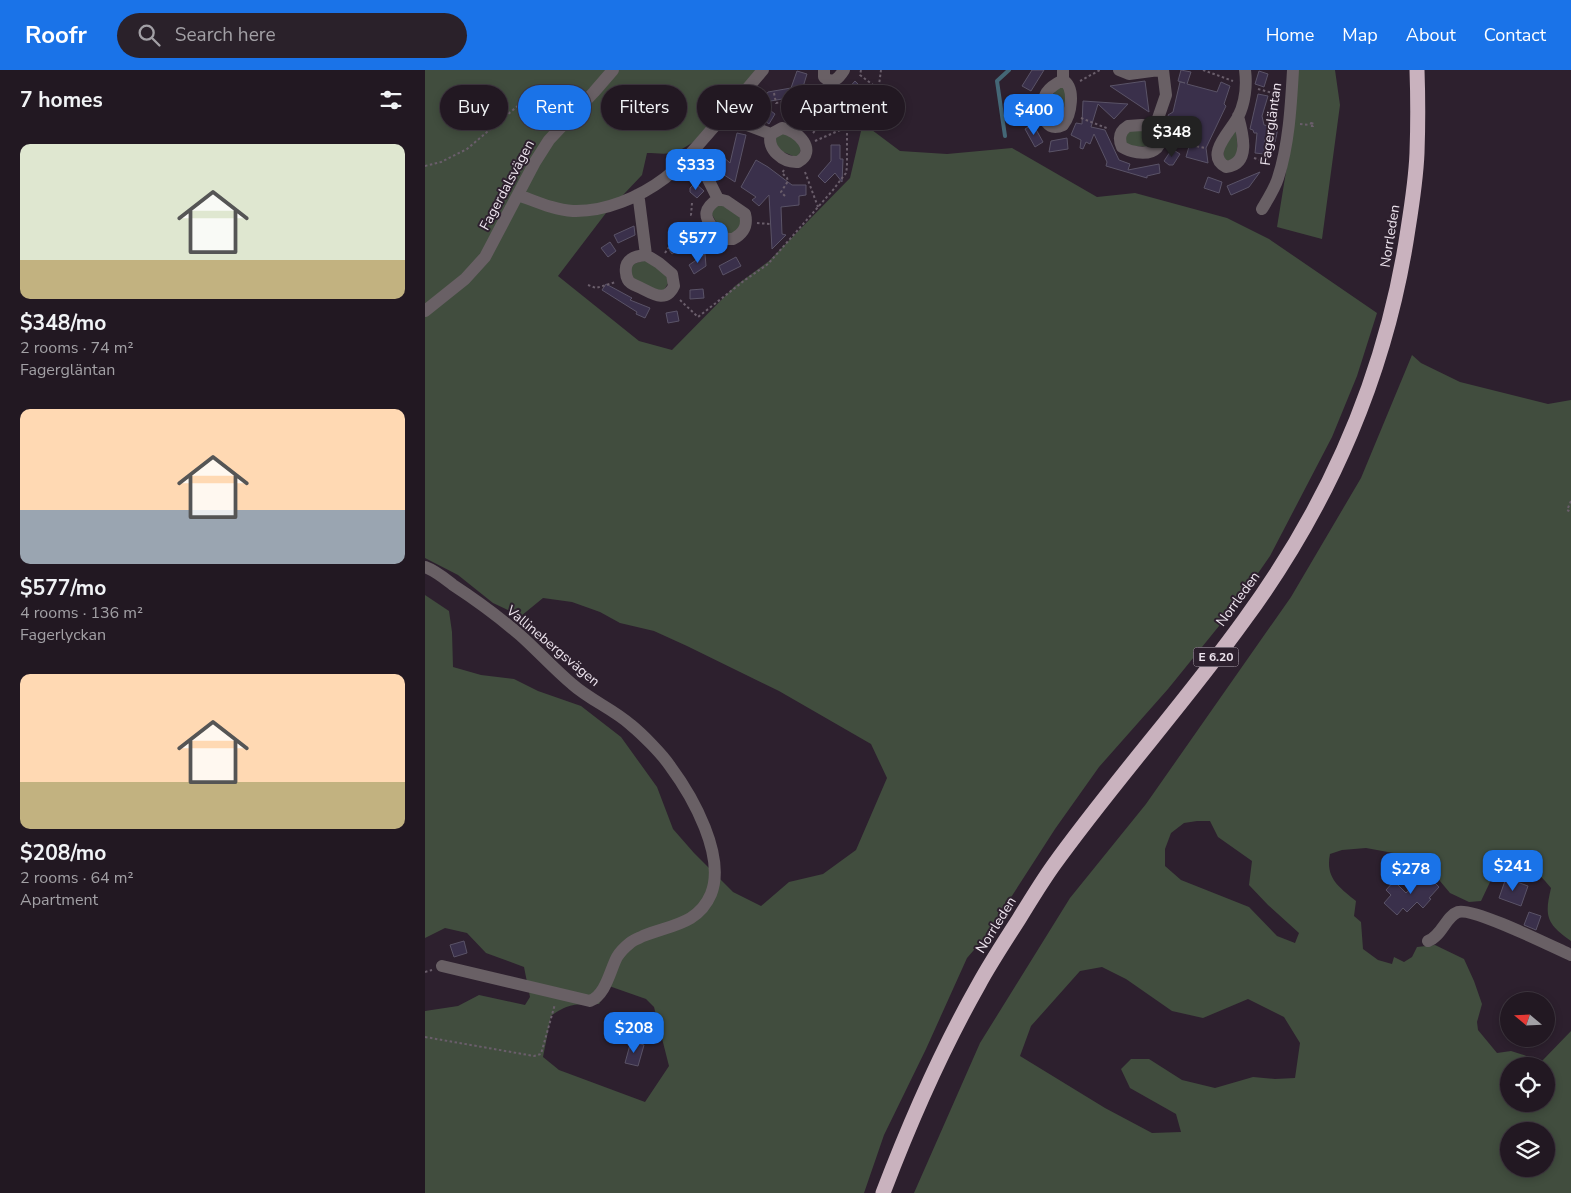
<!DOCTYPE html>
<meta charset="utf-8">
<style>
body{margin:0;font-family:"Nunito Sans",sans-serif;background:#2a212a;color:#f1f3f6;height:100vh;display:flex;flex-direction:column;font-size:19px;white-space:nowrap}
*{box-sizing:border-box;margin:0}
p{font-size:16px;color:#a2a0a5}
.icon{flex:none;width:28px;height:28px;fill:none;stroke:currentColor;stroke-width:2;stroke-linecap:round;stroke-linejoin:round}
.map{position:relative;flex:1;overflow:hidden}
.panel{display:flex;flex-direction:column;background:#221822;width:425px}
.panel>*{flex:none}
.hud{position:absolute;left:15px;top:15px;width:475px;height:45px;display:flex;gap:10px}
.needle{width:32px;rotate:289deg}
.fabs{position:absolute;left:1075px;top:922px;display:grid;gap:10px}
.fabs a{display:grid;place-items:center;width:55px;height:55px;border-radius:50%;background:#221822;box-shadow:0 2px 8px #0003,0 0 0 1px #3f3740;font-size:25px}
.price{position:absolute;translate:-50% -42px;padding:0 11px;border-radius:10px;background:#1a73e8;color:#fff;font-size:16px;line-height:32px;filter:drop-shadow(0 1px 2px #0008)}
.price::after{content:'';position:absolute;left:50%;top:30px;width:15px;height:11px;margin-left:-8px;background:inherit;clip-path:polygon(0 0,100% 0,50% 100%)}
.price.selected{background:#222;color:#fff}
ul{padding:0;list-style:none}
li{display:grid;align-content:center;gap:10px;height:265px;padding:0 20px}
li span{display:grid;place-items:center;height:155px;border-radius:10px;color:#555}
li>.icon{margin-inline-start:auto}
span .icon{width:90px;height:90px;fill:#fffc;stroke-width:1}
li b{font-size:21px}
h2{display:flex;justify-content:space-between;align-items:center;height:60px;padding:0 20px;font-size:21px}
.pill{padding:0 18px;border-radius:22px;background:#221822;box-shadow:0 2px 8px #0003,0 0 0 1px #3f3740;font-size:18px;line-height:45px}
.pill.selected{background:#1a73e8;color:#fff}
header{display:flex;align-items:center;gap:30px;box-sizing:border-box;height:70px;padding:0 25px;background:#1a73e8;color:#fff}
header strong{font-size:24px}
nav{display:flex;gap:28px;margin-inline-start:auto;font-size:18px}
.search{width:350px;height:45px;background:#2a212a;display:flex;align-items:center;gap:12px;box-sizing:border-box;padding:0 18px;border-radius:28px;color:#a2a0a5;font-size:19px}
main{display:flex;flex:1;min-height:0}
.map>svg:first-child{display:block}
.green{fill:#414d3e;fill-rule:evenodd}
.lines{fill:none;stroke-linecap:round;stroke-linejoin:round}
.stream{stroke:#446776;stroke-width:4}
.building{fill:#3a304b;stroke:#5a5367}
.path{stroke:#6a5e6b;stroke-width:2;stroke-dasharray:2.5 2.5;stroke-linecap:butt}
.minor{stroke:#696065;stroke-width:12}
.highway{stroke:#c9b2be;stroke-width:15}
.labels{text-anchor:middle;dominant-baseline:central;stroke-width:4;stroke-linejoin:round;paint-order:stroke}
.shield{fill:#2d202e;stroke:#b5abb6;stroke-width:1}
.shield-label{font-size:12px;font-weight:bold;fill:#efe6f0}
.street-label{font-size:14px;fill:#efe6f0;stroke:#2d202e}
</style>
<header>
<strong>Roofr</strong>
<div class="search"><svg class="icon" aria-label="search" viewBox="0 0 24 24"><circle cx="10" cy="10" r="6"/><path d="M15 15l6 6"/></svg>Search here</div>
<nav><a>Home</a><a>Map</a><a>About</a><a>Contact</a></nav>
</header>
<main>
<section class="panel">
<h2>7 homes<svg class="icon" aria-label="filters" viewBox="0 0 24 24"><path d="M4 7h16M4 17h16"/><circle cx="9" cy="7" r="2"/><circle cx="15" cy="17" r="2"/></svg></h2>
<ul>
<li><span style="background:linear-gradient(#dfe7d0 75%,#c2b280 0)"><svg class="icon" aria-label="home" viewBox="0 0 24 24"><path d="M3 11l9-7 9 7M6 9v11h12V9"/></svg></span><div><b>$348/mo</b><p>2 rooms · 74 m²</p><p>Fagergläntan</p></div></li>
<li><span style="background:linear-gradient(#ffd9b3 65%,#9aa5b1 0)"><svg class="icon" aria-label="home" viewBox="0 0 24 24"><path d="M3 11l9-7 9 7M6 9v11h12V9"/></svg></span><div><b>$577/mo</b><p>4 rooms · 136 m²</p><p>Fagerlyckan</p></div></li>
<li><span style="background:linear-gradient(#ffd9b3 70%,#c2b280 0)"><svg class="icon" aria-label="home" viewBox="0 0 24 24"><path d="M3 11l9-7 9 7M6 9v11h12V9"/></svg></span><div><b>$208/mo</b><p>2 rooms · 64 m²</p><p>Apartment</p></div></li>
</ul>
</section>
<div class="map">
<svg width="1146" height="1123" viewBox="0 0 1146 1123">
<rect width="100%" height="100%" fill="#2d202e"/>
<!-- green -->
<path class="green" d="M0,0H333C311,26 283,70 250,82C242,85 231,83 222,83L217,105L181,143L133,206L214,271L247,280L310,216L344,191L425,108L436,61L447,60L475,81L522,84L587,78L672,127L710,123L802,148L844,169L952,243L932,306L907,367L845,486L811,535L743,619L674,697L630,759L561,866L542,888L501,979L459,1065L439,1123H0V941L33,936L54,925L100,935L105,927L99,897L61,883L42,863L20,858L0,868V525L24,541L27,562L28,597L56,605L89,609L113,621L156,636L196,667L232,717L248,759L269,783L308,822L336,836L364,812L398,804L431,780L462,708L446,674L354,621L262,576L229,561L195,553L175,542L147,532L118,528L96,546L68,533L33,505L0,488ZM184,916L221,929L229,937L244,996L220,1032L134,1000L118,987L126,946C143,933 152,934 174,934Z
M871,0H910L915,35L897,169L852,157L871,40Z
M636,14L642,20L637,51L624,52L621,33Z
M811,55L813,88L799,92L798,73Z
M359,61L377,76L373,88L351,79L350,65Z
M701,61H728L729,77L700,76Z
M293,132L313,139L318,159L299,166L285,141Z
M224,189L246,208L238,222L208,212L205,195Z
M987,285L996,293L1035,312L1123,334L1146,330V871C1122,854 1119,847 1126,818C1111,799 1095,788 1071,795L1066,810L1056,831L1044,832L1025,823L999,792L974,784L941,778L917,780L905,784C900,808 914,817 931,831L929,846L936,852L938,879L953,890L967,894L969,887L979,892L987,887L992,877L1010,875L1039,889L1049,911L1057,934L1052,952L1053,960L1072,983L1086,981L1117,991L1146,961V1123H489L555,973L645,828L721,734L866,527L936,408ZM772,751H785L793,767L827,791L824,815L843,835L874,863L870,873L852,866L824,837L756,810L740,796V779L746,763L759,753ZM677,897L701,909L747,941L778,948L823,929L859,947L875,973L870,1008L850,1009L828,1007L790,1018L757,1010L724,989H706L696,999L705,1018L751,1044L756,1062L727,1063L680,1038L595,986L606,956L655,901ZM1084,996H1121V1034H1084ZM1084,1061H1121V1099H1084Z"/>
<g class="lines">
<!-- stream -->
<path class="stream" d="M580,66L572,11L584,0"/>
</g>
<!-- building -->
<path class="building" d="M607,0H619L606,21L597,16Z
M756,0L766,2L762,14L792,22L796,12L805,16L799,34L801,36L781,78L783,93L761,87L770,56L748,65L742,52L745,50L743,45L748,42L755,12L760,13L753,11Z
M372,1L382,4L373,33L363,28L334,33L343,22L366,18Z
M834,1L843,4L839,17L830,14Z
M430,11L437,18L424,32L420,22Z
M720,11L724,42L685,16Z
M833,24L843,26L837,46L839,55L853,58L850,72L840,69L839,84L830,83L832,63H829L828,60L825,59Z
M405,26L416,33L407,45L411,48L403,58L388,48L395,35L398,37Z
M603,28V47H594V29Z
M658,31L703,34L689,49L673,34L666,57L680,60L694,90L705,94L703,100L734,94L735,103L722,106V108L681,96L682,92L669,64L665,74L661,72L658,79L655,78L656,70L646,65L651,53L657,54Z
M342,38L350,44L344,54L336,48Z
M608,54L618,72L610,77L600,59Z
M312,63L321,65L310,112L296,103L293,108L287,98L296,85L305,93Z
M642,68L643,79L624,82L626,71Z
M406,75H415V89H418L417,112L410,103L400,113L393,106L406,91Z
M747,79L755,84L748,95H744L739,91Z
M331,90L343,97L367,115H381V125L374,126V135L356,137L357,164L361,165L347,179L344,125L334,136L327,130L331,127L316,117Z
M835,102L824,117L806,125L802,116Z
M783,107L797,112L794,123L779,118Z
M270,113L279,121L272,128L265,122V118Z
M209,156L210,165L193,173L189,165Z
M269,156L276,165L268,173L266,171L247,184L244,180Z
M185,172L191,181L183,187L176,178Z
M280,184L281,196L269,204L264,195Z
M311,187L316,196L298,205L294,196Z
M181,214L207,228L205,230L225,238L220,248L211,244L212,242L177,220Z
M278,219L279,228L265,229V220Z
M252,241L254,251L243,253L241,243Z
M1002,805L1014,817L1004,828L1006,829L998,838L992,832L982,842L978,838L972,845L959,833L966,825L961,820L969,811L981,823L995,808L997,811Z
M1081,808L1103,816L1096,836L1074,828Z
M1104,842L1116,846L1111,860L1099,855Z
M39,871L42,883L29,887L25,875Z
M206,971L219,975L213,996L200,993Z"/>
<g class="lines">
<!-- path -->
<path class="path" d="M436,0L435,5L448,15
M778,0L808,11
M655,11L675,0
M833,19L855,25
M413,22L417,28
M349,23L351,33L357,32L359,46
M656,48L684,59
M886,53L889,54L888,56H885Z
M379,54L397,21
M875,54L885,55
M388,63L394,56L403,59
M390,71L422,57
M747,72L781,78
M829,88L844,93
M0,96L16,92L42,79L102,28L128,21L155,20
M359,100L357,103L362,108L363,111L356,122L360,126
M380,102L393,137
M267,133L266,145H269
M332,153L345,154
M240,183L244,177
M163,215L171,218L191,212
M255,230L273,247L320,210L343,194L408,120L421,103L422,97V60L423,53L452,21L454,15L456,0
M1146,431L1142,440L1146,442
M0,902L7,900
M0,967L109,986L116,984L130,934"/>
<!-- minor -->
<path class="minor" d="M399,0V7C408,15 414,8 419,0
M638,0V10C651,18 646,45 638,55C617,65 614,35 622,22C626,16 632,13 638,10
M694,0L704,4L734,0
M298,46L346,64C341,79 358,93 373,92C393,81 373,60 357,58L346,64
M813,46C818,64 826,94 801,97C779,85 806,61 813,47C820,33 822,15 820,0
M730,57L717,55L703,56C695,61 693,68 697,77C715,88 747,84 730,57L741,25L738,0
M267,82L271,85L293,129C279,138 278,146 288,158C294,165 298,170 308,169C319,163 323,156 320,144L301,131L293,129
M93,125C110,131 129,140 148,141C180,142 215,127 240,108C258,94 273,75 288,58C305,39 322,19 338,0
M212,125L214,130L221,185L234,193L247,204L249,216C241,233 228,224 216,218C212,216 205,214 203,210C202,208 201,205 201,203C199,189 210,186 221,185
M837,139C843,129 850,118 853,108C864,74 866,35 868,0
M0,241L40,209L60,187L110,92L124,70L169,22L188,0
M0,497C11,501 19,508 28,515C51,530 74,547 95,565C113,581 129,599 147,614C165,630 188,639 206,655C217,664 237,684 245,696C268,727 301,786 286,824C273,855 244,855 218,866C214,868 208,870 205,873C200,877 195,882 192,887C185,900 181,925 165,931L17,896
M1003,871C1017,866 1021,846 1033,842C1048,837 1128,877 1146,885"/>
<!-- highway -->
<path class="highway" d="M458,1123C485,1052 516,981 554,914C566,892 580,871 594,849C605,831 616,813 628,796C689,711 759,634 820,549C905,433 962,301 983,159C987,134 991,108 992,83C993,55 993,28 992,0"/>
</g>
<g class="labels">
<!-- shield labels -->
<rect class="shield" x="768.5" y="577.5" width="45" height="19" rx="4"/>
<g class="shield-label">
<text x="791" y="587">E 6.20</text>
</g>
<!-- street labels -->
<g class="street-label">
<text transform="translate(846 54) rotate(-82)">Fagergläntan</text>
<text transform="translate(82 115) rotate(-62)">Fagerdalsvägen</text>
<text transform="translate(965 166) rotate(-81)">Norrleden</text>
<text transform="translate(813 529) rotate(-54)">Norrleden</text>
<text transform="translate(128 576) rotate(40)">Vallinebergsvägen</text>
<text transform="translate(571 855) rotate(-58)">Norrleden</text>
</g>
</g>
</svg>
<div class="fabs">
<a><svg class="needle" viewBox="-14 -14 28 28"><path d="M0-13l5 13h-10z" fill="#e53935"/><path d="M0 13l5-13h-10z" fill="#a2a0a5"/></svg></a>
<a><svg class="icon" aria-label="locate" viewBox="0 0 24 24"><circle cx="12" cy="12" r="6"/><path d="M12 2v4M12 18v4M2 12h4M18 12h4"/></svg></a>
<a><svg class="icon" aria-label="layers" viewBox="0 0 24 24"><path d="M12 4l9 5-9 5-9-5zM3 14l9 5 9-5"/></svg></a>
</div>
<b class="price" style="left:609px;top:66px">$400</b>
<b class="price selected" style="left:747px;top:88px">$348</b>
<b class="price" style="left:271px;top:121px">$333</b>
<b class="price" style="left:273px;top:194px">$577</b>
<b class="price" style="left:1088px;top:822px">$241</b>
<b class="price" style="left:986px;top:825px">$278</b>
<b class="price" style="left:209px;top:984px">$208</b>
<div class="hud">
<a class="pill">Buy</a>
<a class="pill selected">Rent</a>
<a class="pill">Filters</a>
<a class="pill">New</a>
<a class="pill">Apartment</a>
</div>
</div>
</main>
